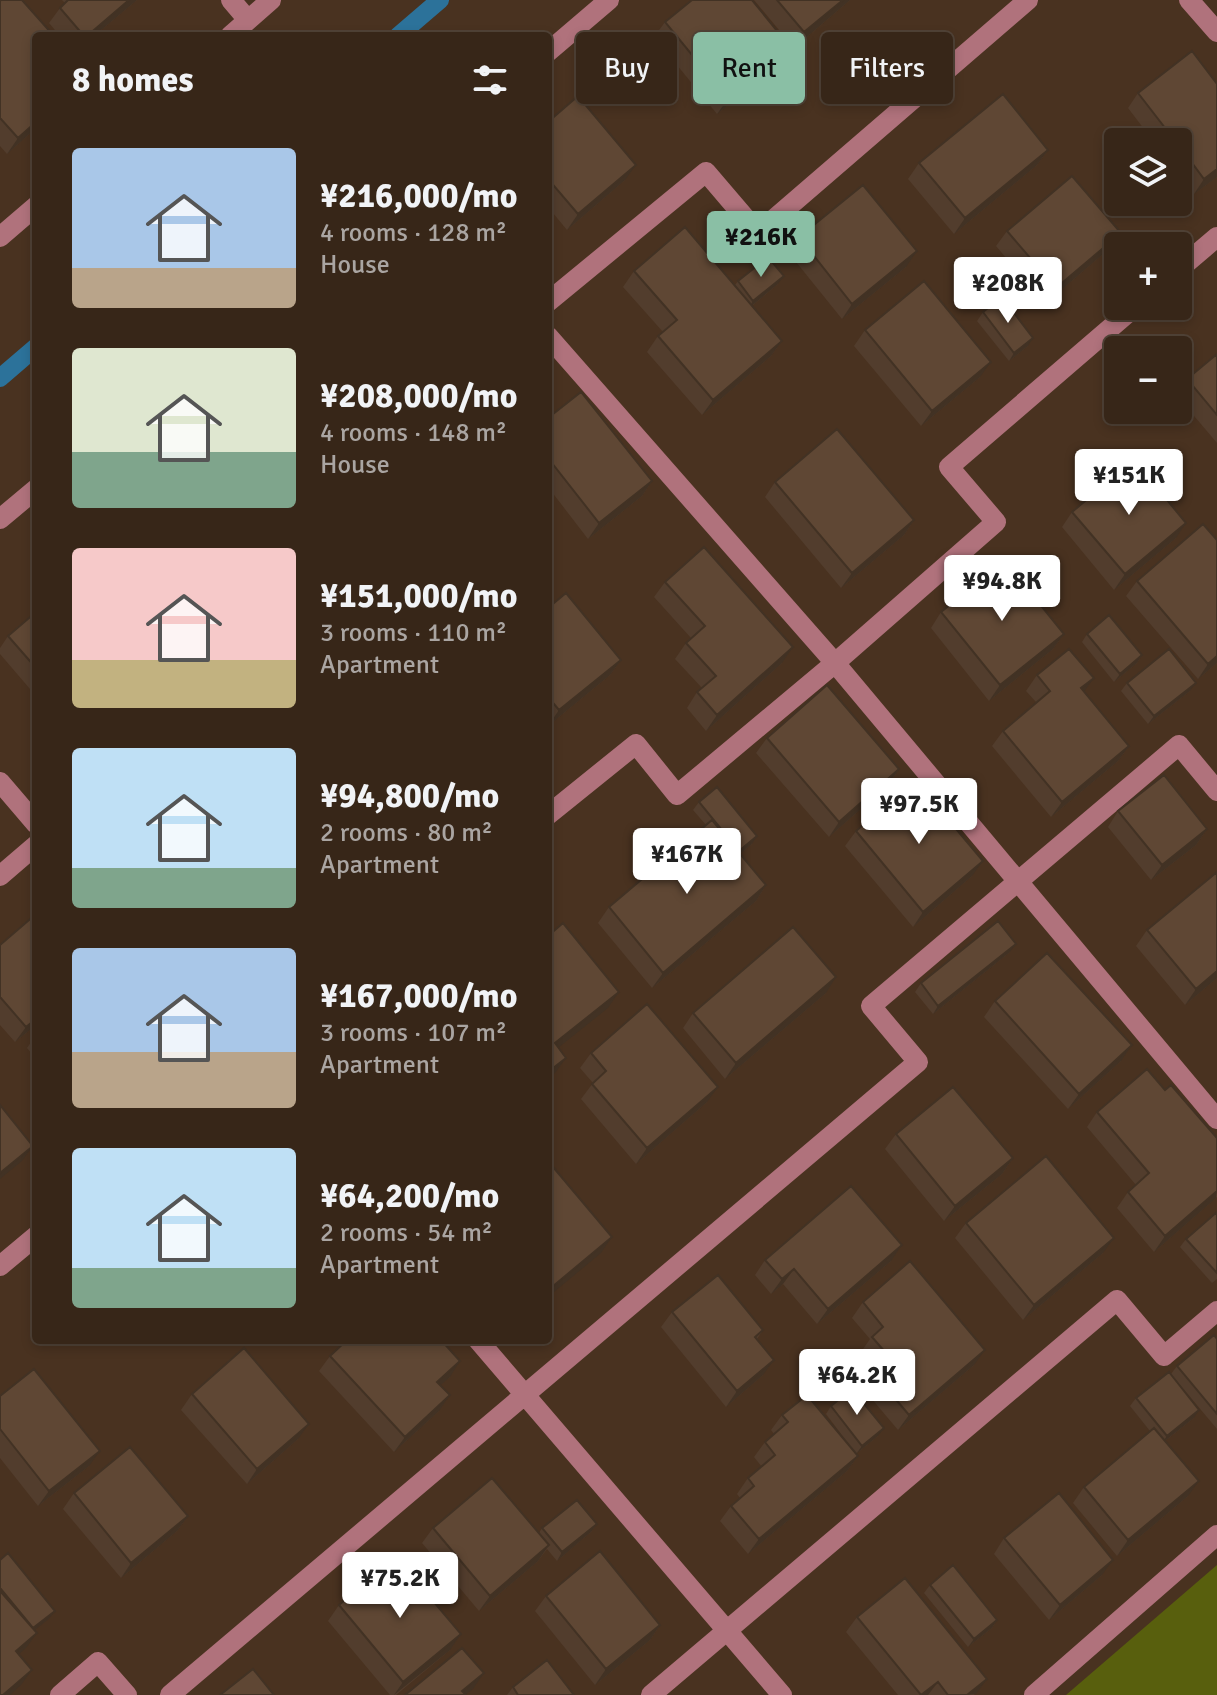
<!DOCTYPE html>
<meta charset="utf-8">
<style>
body{margin:0;font-family:Signika,sans-serif;background:#3e2e21;color:#f1f3f6;height:100vh;display:flex;flex-direction:column;font-size:30px;white-space:nowrap}
*{box-sizing:border-box;margin:0}
p{font-size:26px;color:#aaa5a2}
.icon{flex:none;width:44px;height:44px;fill:none;stroke:currentColor;stroke-width:2;stroke-linecap:round;stroke-linejoin:round}
.map{position:relative;flex:1;overflow:hidden}
.side{position:absolute;left:32px;top:32px;width:520px;height:1312px;display:flex;flex-direction:column;background:#372618;border-radius:8px;box-shadow:0 4px 12px #0003,0 0 0 2px #514337}
.side>*{flex:none}
.banner{position:absolute;left:576px;top:32px;width:520px;height:72px;display:flex;gap:16px}
.tools{position:absolute;left:1104px;top:128px;display:grid;gap:16px}
.tools a{display:grid;place-items:center;width:88px;height:88px;border-radius:8px;background:#372618;box-shadow:0 4px 12px #0003,0 0 0 2px #514337;font-size:40px}
.price{position:absolute;translate:-50% -68px;padding:0 18px;border-radius:8px;background:#fff;color:#222;font-size:26px;line-height:52px;filter:drop-shadow(0 2px 4px #0008)}
.price::after{content:'';position:absolute;left:50%;top:48px;width:24px;height:18px;margin-left:-12px;background:inherit;clip-path:polygon(0 0,100% 0,50% 100%)}
.price.selected{background:#8abfa5;color:#111}
ul{padding:0;list-style:none}
li{display:flex;align-items:center;gap:24px;height:200px;padding:0 40px}
li span{display:grid;place-items:center;flex:none;width:224px;height:160px;border-radius:8px;color:#555}
li>.icon{margin-inline-start:auto}
span .icon{width:96px;height:96px;fill:#fffc;stroke-width:1}
li b{font-size:34px}
h2{display:flex;justify-content:space-between;align-items:center;height:96px;padding:0 40px;font-size:34px}
.pill{padding:0 28px;border-radius:8px;background:#372618;box-shadow:0 4px 12px #0003,0 0 0 2px #514337;font-size:28px;line-height:72px}
.pill.selected{background:#8abfa5;color:#111}
.map>svg:first-child{display:block}
.green{fill:#585f0d}
.lines{fill:none;stroke-linecap:round;stroke-linejoin:round}
.stream{stroke:#2c729a;stroke-width:18}
.minor{stroke:#b0727c;stroke-width:20}
.wall{fill:#523d2d}
.shaded-wall{fill:#423224}
.building{fill:#5f4734;stroke:#423224;stroke-width:2}
</style>
<div class="map">
<svg width="1217" height="1695" viewBox="0 0 1217 1695">
<rect width="100%" height="100%" fill="#493220"/>
<!-- green -->
<path class="green" d="M1217,1565V1695H1066Z"/>
<g class="lines">
<!-- stream -->
<path class="stream" d="M398,36L440,0
M0,378L36,347"/>
<!-- minor -->
<path class="minor" d="M231,0L248,20
M1189,0L1217,32
M230,36L271,0
M548,52L609,0
M0,237L36,206
M1178,270L1217,237
M548,302L706,172L758,233L1028,0
M548,336L835,663L1217,1119
M0,519L36,489
M0,782L36,824
M548,815L636,744L677,795L835,663L996,522L949,467L1136,306
M0,876L36,845
M0,1266L36,1236
M478,1340L782,1695
M60,1695L98,1662L127,1695
M170,1695L918,1062L871,1006L1179,745L1217,791
M651,1695L1117,1300L1164,1356L1217,1311
M1034,1695L1217,1535"/>
</g>
<!-- wall -->
<path class="wall" d="M62,0H137L94,36H60L49,23L60,8L65,3Z
M754,0H850L794,48Z
M0,1L36,36V128L7,154L0,146Z
M665,22L791,48L780,63L717,114L654,37Z
M1217,84V177L1194,194L1178,174V142H1154L1128,108L1138,93Z
M548,122L625,180L567,230L548,207Z
M1048,150L1037,165L954,234L908,179L919,163Z
M1007,231L1110,248L1045,304L996,246Z
M799,237L906,267L842,319L788,252Z
M634,271L735,285L738,281L778,284L752,306L782,341L771,356L702,415L647,352L658,336L663,332L623,287Z
M983,312L1028,346L1009,361L977,321Z
M865,330L980,377L921,426L854,346Z
M1217,354V443L1178,397V392L1187,379Z
M548,418L652,481L642,496L588,539L548,487Z
M775,482L914,520L904,535L841,588L765,497Z
M1072,512L1176,538L1114,590L1062,527Z
M1137,581L1217,663L1198,679L1126,596Z
M665,582L782,663L706,731L687,708L697,692L702,688L675,659L686,643L691,638L654,597Z
M548,608L621,660L610,675L548,726Z
M36,612V696L0,654V648L8,636Z
M941,612L1064,634L1053,649L989,701L931,628Z
M1087,634L1142,655L1137,663L1114,682L1082,642Z
M1037,675L1084,691L1129,746L1118,761L1051,817L992,746L1003,731L1036,702L1026,691Z
M1127,683L1190,691L1148,724L1121,691Z
M767,738L899,769L889,784L829,837L756,753Z
M699,802L752,844L740,854L766,885L756,901L652,988L598,923L609,907L706,825L693,810Z
M1118,811L1207,829L1196,845L1151,880L1108,827Z
M856,831L972,876L913,927L845,846Z
M1217,872V978L1185,1005L1136,946L1147,930Z
M0,945L36,1025L15,1042L0,1025Z
M1010,952L933,1014L915,992L921,983Z
M826,993L725,1079L683,1028L693,1013Z
M995,1001L1121,1061L1068,1109L984,1017Z
M36,1035V1059L27,1048Z
M591,1053L707,1102L636,1164L581,1099L593,1083L580,1068Z
M1165,1090L1217,1138V1197L1154,1252L1117,1208L1128,1192L1136,1185L1087,1127L1097,1112Z
M896,1134L1013,1158L1002,1174L944,1221L885,1149Z
M1217,1212V1279L1212,1283L1180,1247L1186,1239Z
M966,1223L1103,1253L1023,1320L955,1238Z
M765,1260L891,1261L817,1324L783,1284L771,1294L755,1275Z
M863,1302L974,1365L898,1430L871,1398L885,1380L861,1352L870,1339L852,1318Z
M672,1312L763,1330L757,1339L763,1375L726,1407L661,1327Z
M1217,1339V1429L1175,1379L1194,1418L1165,1441L1188,1496L1117,1556L1073,1503L1084,1487L1150,1431L1130,1406L1136,1398L1171,1374L1177,1366Z
M330,1356L450,1377L440,1385L439,1411L394,1452L319,1371Z
M192,1394L298,1439L247,1484L181,1410Z
M0,1396L89,1466L38,1506L0,1458Z
M831,1406L878,1436L856,1454L858,1456L847,1471L748,1554L720,1521L731,1506L740,1498L737,1494L748,1478L762,1467L754,1457L765,1442L774,1434L771,1430L782,1415L853,1450L826,1414Z
M74,1493L188,1516L177,1531L121,1578L63,1509Z
M597,1524L591,1532L557,1561L547,1549L538,1561L479,1611L422,1543L433,1528L539,1533L542,1528Z
M1004,1538L1102,1575L1049,1620L994,1554Z
M930,1585L997,1620L992,1628L968,1647L924,1593Z
M546,1596L660,1625L650,1640L595,1685L535,1611Z
M339,1605L450,1650L396,1695H390L328,1621Z
M857,1617L975,1695H898L846,1632Z
M513,1687L574,1695H507Z"/>
<!-- shaded-wall -->
<path class="shaded-wall" d="M129,0H137L94,36H87Z
M843,0H850L794,48L804,32Z
M791,48L780,63L717,114L728,99Z
M36,122V128L7,154L18,138Z
M1048,150L1037,165L954,234L965,218Z
M636,165L625,180L567,230L578,214Z
M1217,169V177L1194,194L1204,179Z
M1121,233L1110,248L1045,304L1056,288Z
M917,251L906,267L842,319L852,304Z
M784,276L778,284L748,309L753,301Z
M1033,338L1028,346L1009,361L1014,353Z
M782,341L771,356L702,415L713,400Z
M991,362L980,377L921,426L932,411Z
M652,481L642,496L588,539L599,523Z
M914,520L904,535L841,588L852,573Z
M1186,523L1176,538L1114,590L1125,574Z
M1064,634L1053,649L989,701L1000,685Z
M793,647L782,663L706,731L717,715Z
M1142,655L1137,663L1114,682L1120,674Z
M1217,656V663L1198,679L1208,664Z
M621,660L610,675L548,726L559,710Z
M1094,678L1083,693L1081,688Z
M1196,683L1190,691L1148,724L1154,716Z
M1129,746L1118,761L1051,817L1062,802Z
M899,769L889,784L829,837L839,822Z
M1207,829L1196,845L1151,880L1162,865Z
M757,836L752,844L734,859L739,851Z
M983,861L972,876L913,927L923,912Z
M766,885L756,901L652,988L663,973Z
M1016,944L1010,952L933,1014L938,1006Z
M1217,971V978L1185,1005L1196,989Z
M836,977L826,993L725,1079L736,1063Z
M619,992L608,1008L548,1056L555,1043Z
M36,1019V1025L15,1042L26,1027Z
M1132,1045L1121,1061L1068,1109L1079,1094Z
M566,1058L555,1073L548,1079V1072Z
M718,1087L707,1102L636,1164L647,1148Z
M33,1146L22,1161L0,1179V1173Z
M1013,1158L1002,1174L944,1221L955,1206Z
M1217,1191L1216,1198L1154,1252L1165,1236Z
M612,1237L601,1253L548,1297V1293L552,1287Z
M1114,1238L1103,1253L1023,1320L1034,1305Z
M902,1245L891,1261L817,1324L828,1309Z
M794,1269L783,1284L771,1294L782,1279Z
M985,1350L974,1365L898,1430L909,1415Z
M774,1360L763,1375L726,1407L737,1391Z
M460,1361L450,1377L427,1397L437,1382Z
M450,1395L439,1411L394,1452L405,1437Z
M1199,1410L1194,1418L1161,1444L1167,1436Z
M309,1424L298,1439L247,1484L257,1469Z
M884,1428L878,1436L856,1454L862,1446Z
M100,1451L89,1466L38,1506L49,1491Z
M858,1456L847,1471L748,1554L759,1539Z
M1199,1481L1188,1496L1117,1556L1128,1540Z
M188,1516L177,1531L121,1578L131,1563Z
M597,1524L591,1532L557,1561L562,1552Z
M549,1545L538,1561L479,1611L490,1596Z
M1113,1560L1102,1575L1049,1620L1060,1605Z
M55,1611L49,1619L27,1636L33,1628Z
M997,1620L992,1628L968,1647L974,1639Z
M660,1625L650,1640L595,1685L606,1669Z
M37,1633L26,1648L5,1667L16,1651Z
M461,1634L450,1650L394,1695L403,1682Z
M32,1670L21,1685L10,1695H3Z
M484,1673L473,1689L465,1695L462,1691Z
M987,1679L976,1694L967,1695Z
M938,1682L928,1695H922Z"/>
<!-- building -->
<path class="building" d="M1,0H22L54,36H36V122L18,138L0,118V1Z
M68,0H129L87,36H84L60,8Z
M692,0H752L791,48L728,99L665,22Z
M777,0H843L804,32Z
M1192,51L1217,84V169L1204,179L1178,144V142H1176L1138,93Z
M1003,94L1048,150L965,218L919,163Z
M578,96L636,165L578,214L548,179V122Z
M1072,176L1121,233L1056,288L1007,231Z
M863,185L917,251L852,304L799,237Z
M685,227L782,341L713,400L658,336L677,320L634,271Z
M768,257L784,276L753,301L738,281Z
M924,281L991,362L932,411L865,330Z
M1002,297L1033,338L1014,353L983,312Z
M1217,354V415L1187,379Z
M581,392L652,481L599,523L548,458V418Z
M837,429L914,520L852,573L775,482Z
M1134,460L1186,523L1125,574L1072,512Z
M1203,524L1217,540V656L1208,664L1137,581Z
M704,547L793,647L717,715L697,692L716,676L686,643L705,626L665,582Z
M1005,561L1064,634L1000,685L941,612Z
M566,593L621,660L559,710L548,697V608Z
M36,612V668L8,636Z
M1109,615L1142,655L1120,674L1087,634Z
M1069,649L1094,678L1081,688L1129,746L1062,802L1003,731L1050,691L1037,675Z
M1169,649L1196,683L1154,716L1127,683Z
M827,685L899,769L839,822L767,738Z
M1164,775L1207,829L1162,865L1118,811Z
M915,780L983,861L923,912L856,831Z
M717,787L757,836L739,851L699,802Z
M712,820L766,885L663,973L609,907Z
M1217,872V971L1196,989L1147,930Z
M36,914V1019L26,1027L0,997V945Z
M998,921L1016,944L938,1006L921,983Z
M563,923L619,992L555,1043L566,1058L548,1072V936Z
M793,927L836,977L736,1063L693,1013Z
M1047,953L1132,1045L1079,1094L995,1001Z
M647,1004L718,1087L647,1148L592,1084L606,1071L591,1053Z
M1147,1069L1165,1090L1171,1085L1217,1138V1191L1165,1236L1128,1192L1149,1173L1097,1112Z
M953,1087L1013,1158L955,1206L896,1134Z
M0,1105L33,1146L0,1173Z
M1046,1156L1114,1238L1034,1305L966,1223Z
M548,1161L612,1237L552,1287L548,1283Z
M851,1186L902,1245L828,1309L794,1269L782,1279L765,1260Z
M1217,1212V1273L1186,1239Z
M910,1261L985,1350L909,1415L882,1383L899,1368L872,1337L883,1327L863,1302Z
M718,1275L763,1330L755,1337L774,1360L737,1391L672,1312Z
M1214,1335L1217,1339V1414L1177,1366Z
M347,1340H441L460,1361L437,1382L450,1395L405,1437L330,1356Z
M244,1348L309,1424L257,1469L192,1394Z
M34,1369L100,1451L49,1491L0,1429V1396Z
M1169,1372L1199,1410L1167,1436L1136,1398Z
M852,1389L884,1428L862,1446L831,1406Z
M807,1395L858,1456L759,1539L731,1506L754,1486L748,1478L775,1455L765,1442L788,1422L782,1415Z
M1154,1428L1199,1481L1128,1540L1084,1487Z
M130,1447L188,1516L131,1563L74,1493Z
M492,1478L549,1545L490,1596L433,1528Z
M1059,1493L1113,1560L1060,1605L1004,1538Z
M577,1500L597,1524L562,1552L542,1528Z
M600,1551L660,1625L606,1669L546,1596Z
M8,1553L55,1611L33,1628L0,1588V1560Z
M396,1557L461,1634L403,1682L339,1605Z
M953,1565L997,1620L974,1639L930,1585Z
M905,1578L987,1679L967,1695H948L938,1682L921,1695L857,1617Z
M0,1591L37,1633L16,1651L32,1670L3,1695H0Z
M462,1648L484,1673L462,1691L466,1695H405Z
M547,1660L574,1695H518L513,1687Z
M253,1669L274,1695H220Z"/>
</svg>
<div class="tools">
<a><svg class="icon" aria-label="layers" viewBox="0 0 24 24"><path d="M12 4l9 5-9 5-9-5zM3 14l9 5 9-5"/></svg></a>
<a>+</a>
<a>−</a>
</div>
<b class="price selected" style="left:761px;top:279px">¥216K</b>
<b class="price" style="left:1008px;top:325px">¥208K</b>
<b class="price" style="left:1129px;top:517px">¥151K</b>
<b class="price" style="left:1002px;top:623px">¥94.8K</b>
<b class="price" style="left:919px;top:846px">¥97.5K</b>
<b class="price" style="left:687px;top:896px">¥167K</b>
<b class="price" style="left:857px;top:1417px">¥64.2K</b>
<b class="price" style="left:400px;top:1620px">¥75.2K</b>
<div class="banner">
<a class="pill">Buy</a>
<a class="pill selected">Rent</a>
<a class="pill">Filters</a>
</div>
<section class="side">
<h2>8 homes<svg class="icon" aria-label="filters" viewBox="0 0 24 24"><path d="M4 7h16M4 17h16"/><circle cx="9" cy="7" r="2"/><circle cx="15" cy="17" r="2"/></svg></h2>
<ul>
<li><span style="background:linear-gradient(#a9c7e8 75%,#b9a48a 0)"><svg class="icon" aria-label="home" viewBox="0 0 24 24"><path d="M3 11l9-7 9 7M6 9v11h12V9"/></svg></span><div><b>¥216,000/mo</b><p>4 rooms · 128 m²</p><p>House</p></div></li>
<li><span style="background:linear-gradient(#dfe7d0 65%,#7fa58c 0)"><svg class="icon" aria-label="home" viewBox="0 0 24 24"><path d="M3 11l9-7 9 7M6 9v11h12V9"/></svg></span><div><b>¥208,000/mo</b><p>4 rooms · 148 m²</p><p>House</p></div></li>
<li><span style="background:linear-gradient(#f6c9c9 70%,#c2b280 0)"><svg class="icon" aria-label="home" viewBox="0 0 24 24"><path d="M3 11l9-7 9 7M6 9v11h12V9"/></svg></span><div><b>¥151,000/mo</b><p>3 rooms · 110 m²</p><p>Apartment</p></div></li>
<li><span style="background:linear-gradient(#bfe0f5 75%,#7fa58c 0)"><svg class="icon" aria-label="home" viewBox="0 0 24 24"><path d="M3 11l9-7 9 7M6 9v11h12V9"/></svg></span><div><b>¥94,800/mo</b><p>2 rooms · 80 m²</p><p>Apartment</p></div></li>
<li><span style="background:linear-gradient(#a9c7e8 65%,#b9a48a 0)"><svg class="icon" aria-label="home" viewBox="0 0 24 24"><path d="M3 11l9-7 9 7M6 9v11h12V9"/></svg></span><div><b>¥167,000/mo</b><p>3 rooms · 107 m²</p><p>Apartment</p></div></li>
<li><span style="background:linear-gradient(#bfe0f5 75%,#7fa58c 0)"><svg class="icon" aria-label="home" viewBox="0 0 24 24"><path d="M3 11l9-7 9 7M6 9v11h12V9"/></svg></span><div><b>¥64,200/mo</b><p>2 rooms · 54 m²</p><p>Apartment</p></div></li>
</ul>
</section>
</div>
